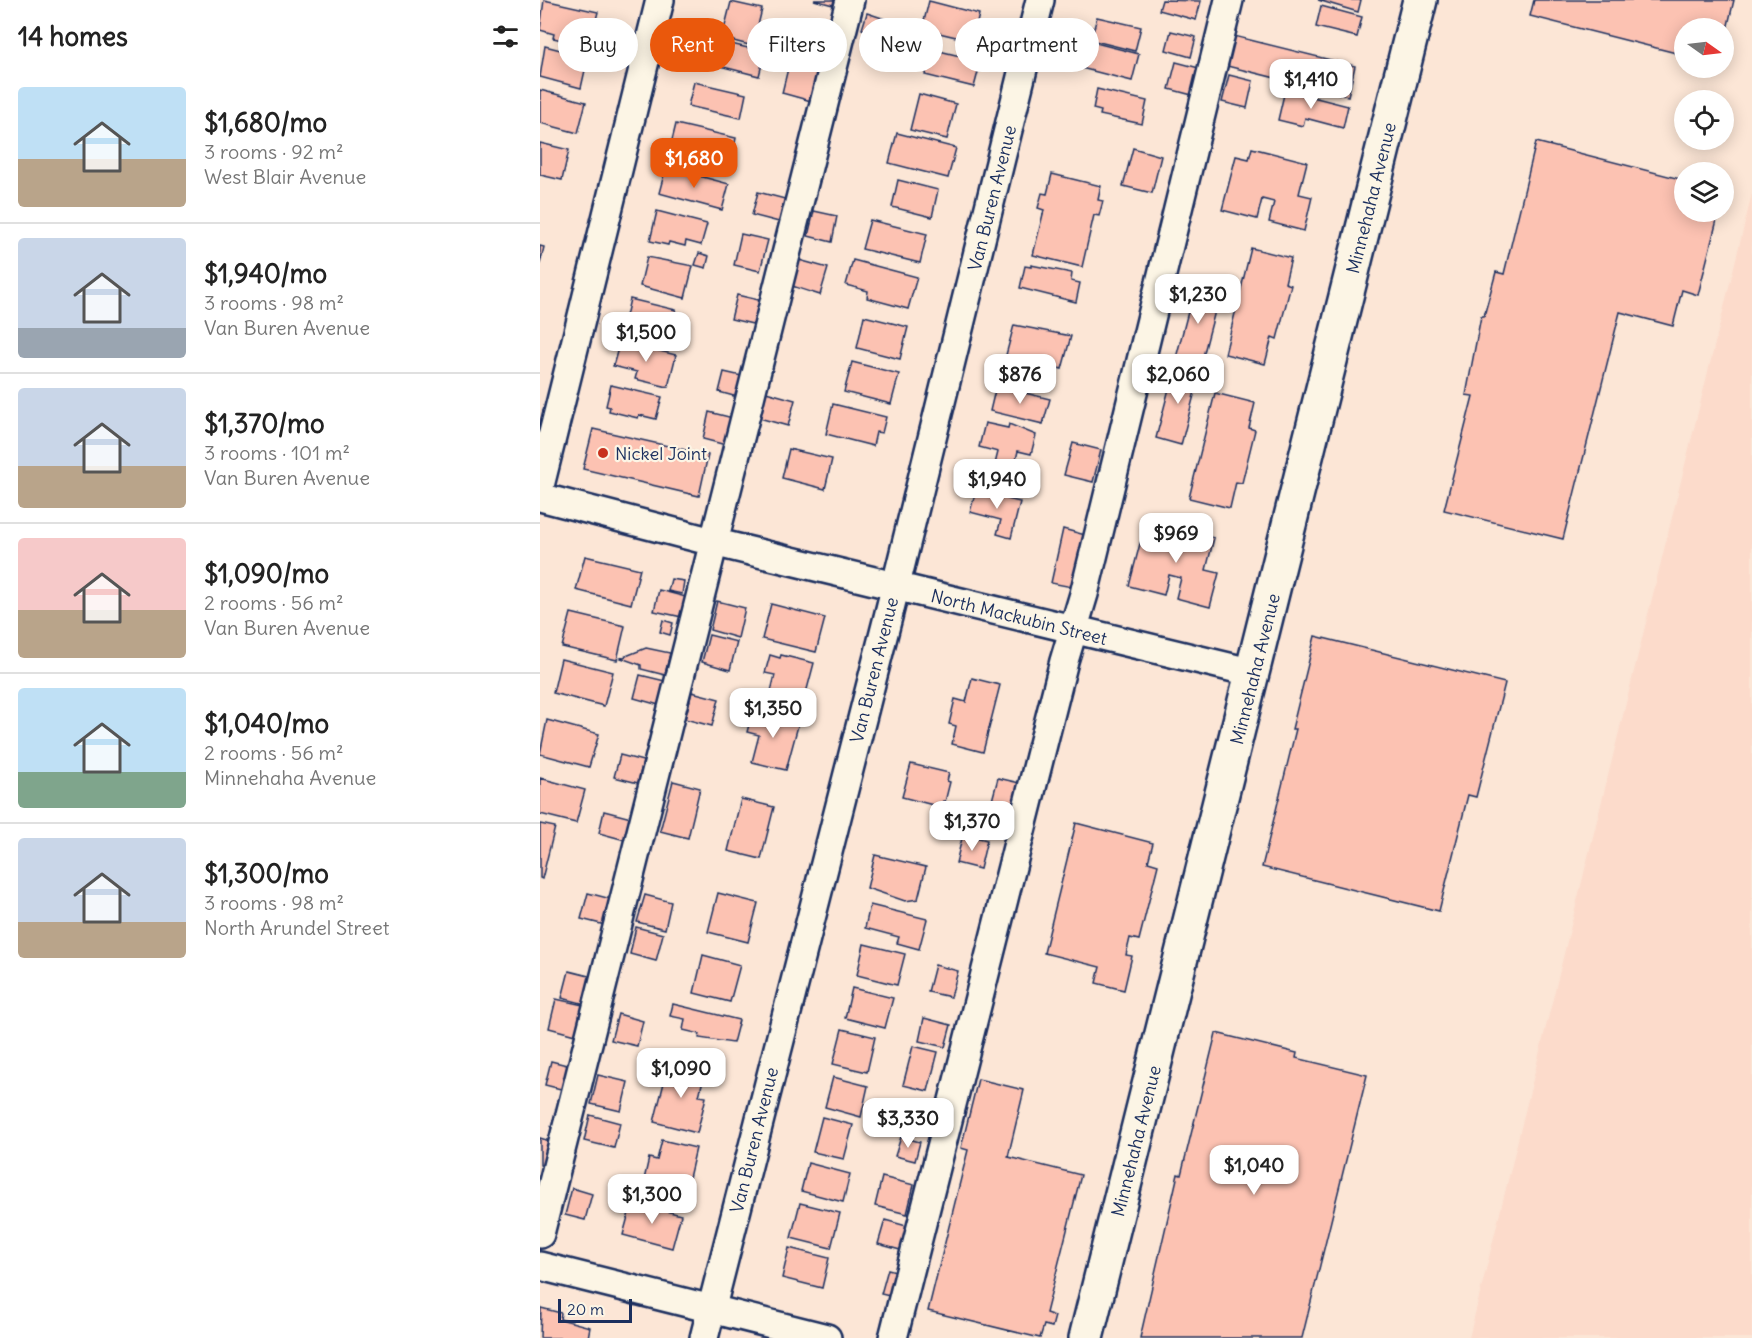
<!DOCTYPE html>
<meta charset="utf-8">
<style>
body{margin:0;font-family:Delius,sans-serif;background:#f6f6f6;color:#222;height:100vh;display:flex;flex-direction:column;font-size:22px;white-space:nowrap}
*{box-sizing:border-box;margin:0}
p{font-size:20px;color:#767676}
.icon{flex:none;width:33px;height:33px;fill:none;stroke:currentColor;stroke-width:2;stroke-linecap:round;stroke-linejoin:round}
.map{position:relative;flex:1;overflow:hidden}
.sheet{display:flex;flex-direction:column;background:#fff;width:540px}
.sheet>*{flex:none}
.banner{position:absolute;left:18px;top:18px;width:570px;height:54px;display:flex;gap:12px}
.needle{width:39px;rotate:104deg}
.fabs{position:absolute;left:1134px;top:18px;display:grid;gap:12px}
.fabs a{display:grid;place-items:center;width:60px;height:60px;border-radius:50%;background:#fff;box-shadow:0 3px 15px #0003;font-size:30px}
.scale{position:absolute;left:18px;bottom:15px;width:74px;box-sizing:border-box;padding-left:6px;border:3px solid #1b2f5e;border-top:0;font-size:16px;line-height:21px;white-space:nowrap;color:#1b2f5e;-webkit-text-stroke:4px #fcf5e5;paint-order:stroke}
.price{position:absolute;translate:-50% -51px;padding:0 14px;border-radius:12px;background:#fff;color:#222;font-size:20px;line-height:39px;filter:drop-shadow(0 2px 3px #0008)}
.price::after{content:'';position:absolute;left:50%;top:36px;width:18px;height:14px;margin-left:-9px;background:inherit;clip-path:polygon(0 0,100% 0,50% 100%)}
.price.on{background:#ea580c;color:#fff}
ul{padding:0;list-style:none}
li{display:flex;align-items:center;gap:18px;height:150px;padding:0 18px}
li+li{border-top:2px solid #e0e0e0}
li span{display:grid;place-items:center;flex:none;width:168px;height:120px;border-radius:6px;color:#555}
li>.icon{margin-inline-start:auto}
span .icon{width:72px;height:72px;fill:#fffc;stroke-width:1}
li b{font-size:26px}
h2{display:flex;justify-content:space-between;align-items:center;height:72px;padding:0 18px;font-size:26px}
.tag{padding:0 21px;border-radius:27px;background:#fff;box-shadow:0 3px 15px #0003;font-size:21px;line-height:54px}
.tag.on{background:#ea580c;color:#fff}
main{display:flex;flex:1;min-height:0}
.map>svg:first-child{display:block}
.built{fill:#fcdbcb}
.building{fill:#fcc2b2;stroke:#1b2f5e;stroke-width:1.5}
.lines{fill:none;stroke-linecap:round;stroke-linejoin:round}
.minor-casing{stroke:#1b2f5e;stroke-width:32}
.major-casing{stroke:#1b2f5e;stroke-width:38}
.minor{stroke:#fcf5e5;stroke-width:27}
.major{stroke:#fcf5e5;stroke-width:33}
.poi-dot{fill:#c8321e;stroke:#fcf5e5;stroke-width:2}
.labels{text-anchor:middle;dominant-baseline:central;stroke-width:4.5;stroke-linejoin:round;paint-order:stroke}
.street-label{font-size:18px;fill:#1b2f5e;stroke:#fcf5e5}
.poi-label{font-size:18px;fill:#1b2f5e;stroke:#fcf5e5;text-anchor:start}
</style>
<main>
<section class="sheet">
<h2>14 homes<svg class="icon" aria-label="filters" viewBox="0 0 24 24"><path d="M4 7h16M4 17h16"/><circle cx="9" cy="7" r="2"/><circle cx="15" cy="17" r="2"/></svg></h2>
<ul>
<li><span style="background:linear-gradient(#bfe0f5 60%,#b9a48a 0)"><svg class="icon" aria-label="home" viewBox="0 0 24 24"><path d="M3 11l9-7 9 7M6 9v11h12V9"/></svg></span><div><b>$1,680/mo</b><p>3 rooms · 92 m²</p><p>West Blair Avenue</p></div></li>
<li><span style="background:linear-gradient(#c9d6e8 75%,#9aa5b1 0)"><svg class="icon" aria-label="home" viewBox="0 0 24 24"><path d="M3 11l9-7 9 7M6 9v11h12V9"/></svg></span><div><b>$1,940/mo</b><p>3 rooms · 98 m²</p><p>Van Buren Avenue</p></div></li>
<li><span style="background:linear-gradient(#c9d6e8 65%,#b9a48a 0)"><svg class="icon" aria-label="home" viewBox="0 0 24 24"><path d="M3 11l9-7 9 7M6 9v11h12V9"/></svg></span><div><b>$1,370/mo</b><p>3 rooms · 101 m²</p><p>Van Buren Avenue</p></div></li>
<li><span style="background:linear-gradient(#f6c9c9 60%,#b9a48a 0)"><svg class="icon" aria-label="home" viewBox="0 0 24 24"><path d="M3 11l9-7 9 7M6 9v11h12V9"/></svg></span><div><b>$1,090/mo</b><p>2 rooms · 56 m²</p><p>Van Buren Avenue</p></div></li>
<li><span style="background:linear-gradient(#bfe0f5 70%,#7fa58c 0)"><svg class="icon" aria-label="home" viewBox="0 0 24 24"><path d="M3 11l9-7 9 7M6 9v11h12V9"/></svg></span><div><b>$1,040/mo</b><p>2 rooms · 56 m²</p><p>Minnehaha Avenue</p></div></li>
<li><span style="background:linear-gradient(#c9d6e8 70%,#b9a48a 0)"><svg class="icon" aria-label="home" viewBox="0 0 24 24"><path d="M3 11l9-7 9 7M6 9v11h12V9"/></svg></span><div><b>$1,300/mo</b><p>3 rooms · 98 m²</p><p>North Arundel Street</p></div></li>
</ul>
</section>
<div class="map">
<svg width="1212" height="1338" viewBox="0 0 1212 1338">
<rect width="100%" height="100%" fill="#fce6d6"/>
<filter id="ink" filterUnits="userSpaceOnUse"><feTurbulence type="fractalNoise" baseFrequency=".0167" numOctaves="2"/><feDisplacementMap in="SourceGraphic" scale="12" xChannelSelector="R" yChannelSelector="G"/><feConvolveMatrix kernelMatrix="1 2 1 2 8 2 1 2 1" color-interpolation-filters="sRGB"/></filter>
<g filter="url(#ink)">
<!-- built -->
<path class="built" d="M1212,194V1338H929Z"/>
<!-- building -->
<path class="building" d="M4,0L58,12L49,46L13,38L14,34L0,30Z
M274,0H294L293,5Z
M622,0L661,1L656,20L619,10Z
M778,0H821L818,12Z
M994,0H1194L1184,42V28H1144V55L990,16Z
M389,1L439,14L433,41L382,29Z
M191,2L222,9L213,46L182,38Z
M781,6L822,17L817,37L776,27Z
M327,13L348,20L343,36L322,29Z
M557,17L601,27L595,51L547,39L548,31L553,32Z
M263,18L289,25L282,54L256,48Z
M631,31L656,37L651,57L626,50Z
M694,36L815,66L808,96L687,66Z
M166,38L225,52L219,76L160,61Z
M544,40L599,54L592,81L537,67Z
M5,46L48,57L41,88L0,77Z
M391,49L441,61L434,87L385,75Z
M250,60L279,68L271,101L242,93Z
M636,62L659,68L652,95L629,89Z
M689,75L713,81L707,108L682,102Z
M154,82L206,94L201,118L148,106Z
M557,89L607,101L602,124L560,115L561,111L553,109Z
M0,90L46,102L38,133L0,123Z
M745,90L808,106L803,128L765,118L763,126L738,120Z
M379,94L416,104L407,139L370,130Z
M136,124L196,138L190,167L171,163L169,171L127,161Z
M357,133L416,148L408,178L349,163Z
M996,142L1144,180V212H1179L1158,295L1142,290L1133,326L1080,312L1023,539L904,510L933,396L926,395L941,316H944L956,272L964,274Z
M0,143L29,150L22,180L0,175Z
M593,148L621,156L612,193L583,186Z
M712,148L767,162L759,194L772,197L764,231L729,222L734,202L722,199L717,219L682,210L696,156L709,159Z
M126,167L189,184L182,210L119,193Z
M512,174L561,186L558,200L563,201L559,216L554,215L542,267L493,255L504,210L498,208L502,193L507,194Z
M358,180L398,190L392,217L352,207Z
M218,192L245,199L239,222L212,215Z
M117,211L167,224L161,245L146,241L145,246L129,242L128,245L110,241Z
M274,211L297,216L292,242L268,236Z
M330,220L387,234L380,263L322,249Z
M201,234L228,240L220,271L194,265Z
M0,246L4,247L0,264Z
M711,248L751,258L745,283L751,285L737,339L732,337L725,364L685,354Z
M159,253L169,256L166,268L155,265Z
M107,257L153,266L145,298L100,286Z
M259,260L288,268L280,295L252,286Z
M313,260L377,277L368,309L327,298L328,291L306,285Z
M491,265L532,273L531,281L540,283L536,302L480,288L485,266L491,267Z
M655,285L680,292L661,364L636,358Z
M197,295L223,301L217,325L191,319Z
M90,299L136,310L130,332L122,330L120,338L83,329Z
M324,316L368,327L360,359L317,348Z
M474,325L531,336L522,369L466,355Z
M80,341L136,355L128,387L95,379L97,372L73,366Z
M312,362L359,374L351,404L304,392Z
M635,366L660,372L641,445L616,438Z
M184,372L206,377L201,398L179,392Z
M71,385L122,397L116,419L99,415L98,418L69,411L70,407L66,406Z
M456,386L510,399L503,424L450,411Z
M226,392L255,400L248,426L219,418Z
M675,393L715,403L709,428L715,430L702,483L696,482L690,508L649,498Z
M293,404L346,417L342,433L336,432L333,446L286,434Z
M169,412L193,418L186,445L163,439Z
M445,423L468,428L469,424L496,435L491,454L478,451L473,472L454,468L458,452L439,447Z
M53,429L168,455L159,496L43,469Z
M533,443L561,450L553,482L524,475Z
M249,449L292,459L285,489L242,478Z
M436,490L452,494L453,491L468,494L467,499L480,502L471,538L457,534L461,520L430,512Z
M619,524L674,538L666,570L679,573L670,607L636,598L641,578L629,575L624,595L589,586L603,532L616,535Z
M523,529L549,536L537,588L511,583Z
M45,556L100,569L91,604L36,590Z
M131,579L144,581L142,594L128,591Z
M119,590L146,597L142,617L114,611Z
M177,601L205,608L198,638L170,630Z
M231,604L285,618L276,652L222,639Z
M31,613L85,626L77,660L22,647Z
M123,620L133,623L130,635L120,632Z
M169,635L197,642L190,670L162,662Z
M775,636L965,683L936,797L928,795L899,911L722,867L756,729H752Z
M106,648L130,653L125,675L101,669V665L81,658Z
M230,655L240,658L241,655L274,663L261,712L228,704L235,675L225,673Z
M21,659L73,672L64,706L13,693Z
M100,675L125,681L119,705L94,698Z
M432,678L460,685L443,752L412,744L416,726L409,724L415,699L426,702Z
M152,692L179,699L172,726L145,719Z
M213,710L259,722L246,770L212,762L219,735L207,732Z
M7,720L59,734L49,767L0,754Z
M80,755L103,761L98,783L74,777Z
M371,764L409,773L407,781L410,782L405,802L403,801L401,807L362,797Z
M0,778L45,790L36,823L0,814Z
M458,778L484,784L476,815L450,808Z
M133,781L160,788L148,838L120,831Z
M201,799L234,807L221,859L188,851Z
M64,811L91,818L85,840L59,833Z
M536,823L613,843L608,862L618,865L599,940L590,938L586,955L592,956L584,990L556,983L560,967L504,953Z
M0,824L15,827L2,879L0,878Z
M423,834L447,840L440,869L416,863Z
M335,855L386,867L378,899L365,901L327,888Z
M48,893L75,900L69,926L41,919Z
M178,893L218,903L208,942L168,932Z
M105,895L131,902L125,929L97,922Z
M330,905L387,919L379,949L357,943L359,937L325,928Z
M96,927L123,934L116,961L90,954Z
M324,944L365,954L357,985L317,975Z
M163,955L200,965L190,1002L154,993Z
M395,965L418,971L411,997L388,992Z
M29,971L57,978L49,1005L22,998Z
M312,988L353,998L345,1028L305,1018Z
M16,999L43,1005L35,1035L9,1028Z
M133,1004L199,1020L193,1043L159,1038L160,1034L143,1030L145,1019L130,1016Z
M78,1014L103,1021L97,1046L71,1040Z
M384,1018L411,1025L405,1047L379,1041Z
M302,1029L335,1037L327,1072L293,1064Z
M676,1033L757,1053L756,1058L827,1075L762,1338H600L638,1174L641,1175Z
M373,1046L398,1052L388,1091L363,1085Z
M11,1061L35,1067L29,1091L5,1085Z
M129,1063L165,1072L159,1096L166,1097L157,1133L114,1122Z
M58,1075L88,1082L81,1111L51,1104Z
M293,1077L328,1086L321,1117L285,1107Z
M438,1079L484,1090L468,1157L541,1175L506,1313L515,1316L512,1327L504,1325L500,1338L388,1311L428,1150L421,1148Z
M359,1104L384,1111L378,1134L353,1128Z
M50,1115L80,1123L74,1148L44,1141Z
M282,1117L313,1125L304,1159L273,1152Z
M361,1137L380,1142L375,1161L355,1156Z
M0,1138L13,1142L6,1167L0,1165Z
M122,1140L156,1148L144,1199L109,1190L110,1186L103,1184L109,1158L117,1160Z
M268,1163L310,1174L303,1202L261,1191Z
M342,1177L374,1185L367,1214L335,1206Z
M32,1188L52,1194L45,1220L25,1215Z
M92,1202L141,1215L132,1248L83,1235Z
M260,1203L300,1213L291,1248L251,1238Z
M345,1220L370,1227L364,1251L338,1244Z
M249,1248L289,1258L282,1288L242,1278Z
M348,1269L364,1273L358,1298L341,1294Z
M1,1308L21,1313L20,1319L50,1327L48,1338H0Z"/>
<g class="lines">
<defs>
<path id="minor" d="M0,486L120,0
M0,497L173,542L714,673
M0,1234L310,0
M0,1266L287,1338
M164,1338L348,617L500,0
M353,1338L524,661L544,594L689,0"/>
<path id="major" d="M546,1338L880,0"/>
</defs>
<!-- minor casing -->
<use href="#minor" class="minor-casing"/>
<!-- major casing -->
<use href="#major" class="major-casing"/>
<!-- minor -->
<use href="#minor" class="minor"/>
<!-- major -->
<use href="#major" class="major"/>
</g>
</g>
<!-- markers -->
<circle class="poi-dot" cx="63" cy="453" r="6"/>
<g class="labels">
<!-- street labels -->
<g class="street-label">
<text transform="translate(452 198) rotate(-76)">Van Buren Avenue</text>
<text transform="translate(831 198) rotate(-76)">Minnehaha Avenue</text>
<text transform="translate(479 617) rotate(14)">North Mackubin Street</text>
<text transform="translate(715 669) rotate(-76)">Minnehaha Avenue</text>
<text transform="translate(334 670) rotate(-76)">Van Buren Avenue</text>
<text transform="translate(214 1140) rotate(-76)">Van Buren Avenue</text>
<text transform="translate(596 1141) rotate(-76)">Minnehaha Avenue</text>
</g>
<!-- poi labels -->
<g class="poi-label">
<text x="75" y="453">Nickel Joint</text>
</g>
</g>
</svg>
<div class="fabs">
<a><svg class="needle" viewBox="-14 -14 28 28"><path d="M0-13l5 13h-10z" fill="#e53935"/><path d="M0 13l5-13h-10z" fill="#767676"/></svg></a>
<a><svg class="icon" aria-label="locate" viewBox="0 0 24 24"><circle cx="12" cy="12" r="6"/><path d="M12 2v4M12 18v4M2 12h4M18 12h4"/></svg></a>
<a><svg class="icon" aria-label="layers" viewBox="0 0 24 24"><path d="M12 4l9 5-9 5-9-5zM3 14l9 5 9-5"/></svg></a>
</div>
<div class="scale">20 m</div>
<b class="price" style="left:771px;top:110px">$1,410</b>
<b class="price on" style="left:154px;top:189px">$1,680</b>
<b class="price" style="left:658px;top:325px">$1,230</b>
<b class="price" style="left:106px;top:363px">$1,500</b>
<b class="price" style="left:480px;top:405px">$876</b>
<b class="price" style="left:638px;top:405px">$2,060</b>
<b class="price" style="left:457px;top:510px">$1,940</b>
<b class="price" style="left:636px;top:564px">$969</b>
<b class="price" style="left:233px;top:739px">$1,350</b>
<b class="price" style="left:432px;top:852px">$1,370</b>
<b class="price" style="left:141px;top:1099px">$1,090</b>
<b class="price" style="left:368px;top:1149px">$3,330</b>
<b class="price" style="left:714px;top:1196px">$1,040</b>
<b class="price" style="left:112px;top:1225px">$1,300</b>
<div class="banner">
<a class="tag">Buy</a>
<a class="tag on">Rent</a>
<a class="tag">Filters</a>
<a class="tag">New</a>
<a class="tag">Apartment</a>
</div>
</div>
</main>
